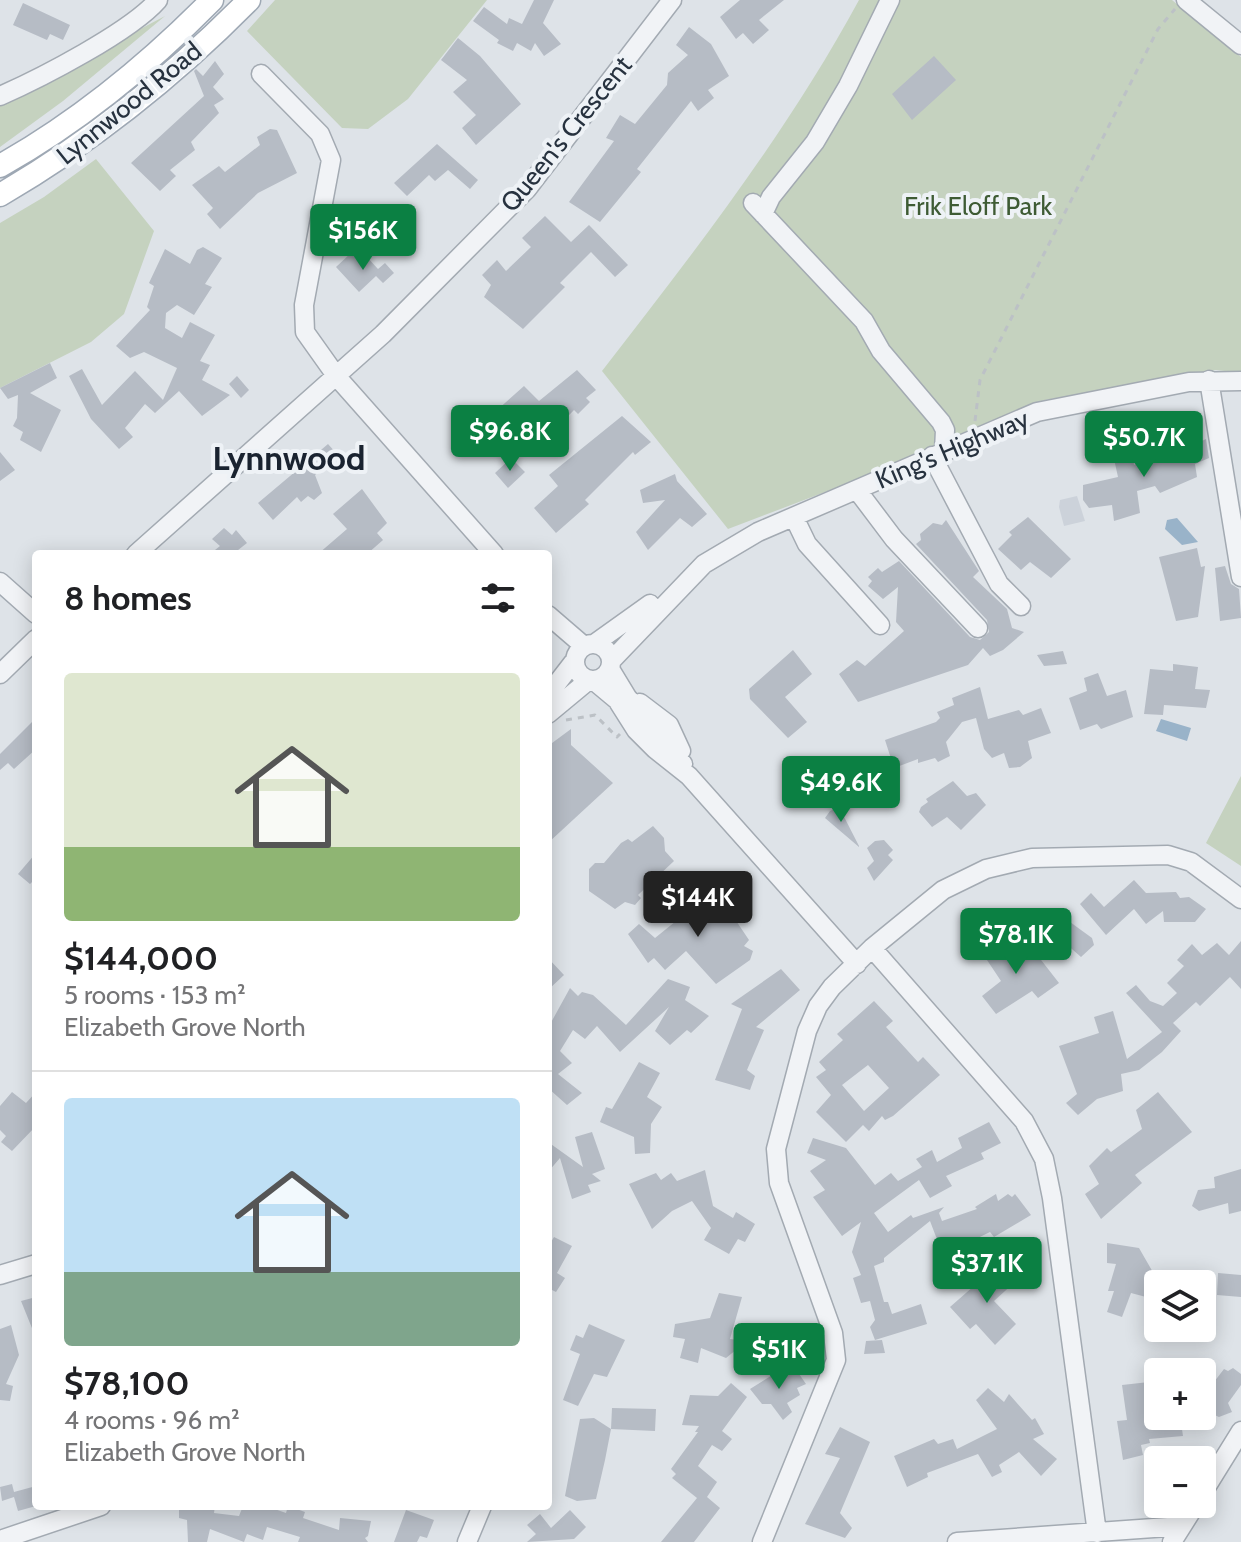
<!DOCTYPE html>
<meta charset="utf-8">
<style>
body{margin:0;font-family:Cabin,sans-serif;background:#f2f2f2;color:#202124;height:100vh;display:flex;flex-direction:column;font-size:30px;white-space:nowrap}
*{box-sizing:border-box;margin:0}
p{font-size:26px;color:#757577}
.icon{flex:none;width:44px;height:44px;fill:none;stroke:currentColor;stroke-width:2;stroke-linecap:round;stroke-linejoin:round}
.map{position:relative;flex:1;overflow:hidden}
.drawer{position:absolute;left:32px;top:550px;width:520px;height:960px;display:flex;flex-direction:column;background:#fff;border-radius:8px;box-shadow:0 4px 20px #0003}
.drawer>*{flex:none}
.controls{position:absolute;left:1144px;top:1270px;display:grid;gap:16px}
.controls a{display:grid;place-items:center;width:72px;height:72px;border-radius:8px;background:#fff;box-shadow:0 4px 20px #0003;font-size:40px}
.price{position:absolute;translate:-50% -68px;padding:0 18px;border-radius:8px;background:#0b8043;color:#fff;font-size:26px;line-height:52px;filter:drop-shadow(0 2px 4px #0008)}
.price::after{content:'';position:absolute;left:50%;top:48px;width:24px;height:18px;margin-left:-12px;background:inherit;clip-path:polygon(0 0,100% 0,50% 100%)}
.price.on{background:#222;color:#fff}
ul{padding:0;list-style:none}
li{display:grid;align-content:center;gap:16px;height:424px;padding:0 32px}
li+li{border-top:2px solid #e0e0e0}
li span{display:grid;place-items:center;height:248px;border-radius:8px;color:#555}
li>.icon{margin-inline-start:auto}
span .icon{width:144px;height:144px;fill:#fffc;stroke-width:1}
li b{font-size:34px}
h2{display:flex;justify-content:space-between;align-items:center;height:96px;padding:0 32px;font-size:34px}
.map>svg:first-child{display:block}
.built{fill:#ccd2da}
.green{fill:#c5d2bf}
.water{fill:#99b3c9}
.building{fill:#b6bcc5;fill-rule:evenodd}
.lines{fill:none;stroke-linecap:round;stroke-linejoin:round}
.minor-casing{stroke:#a3aab2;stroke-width:21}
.major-casing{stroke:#9ea8b4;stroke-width:25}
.path{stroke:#bcc1c6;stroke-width:3;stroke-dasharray:6 6;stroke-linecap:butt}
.minor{stroke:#f1f3f6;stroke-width:18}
.major{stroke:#fff;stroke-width:22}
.labels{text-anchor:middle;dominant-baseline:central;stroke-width:8;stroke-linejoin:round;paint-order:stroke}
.street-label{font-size:26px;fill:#27323f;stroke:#eef2f6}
.park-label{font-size:26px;fill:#3e5b34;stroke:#eef2f6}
.district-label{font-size:34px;font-weight:bold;fill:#1a2330;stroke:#eef2f6}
</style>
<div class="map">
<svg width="1241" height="1542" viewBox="0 0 1241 1542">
<rect width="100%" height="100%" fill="#dee3e8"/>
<!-- built -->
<path class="built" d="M1077,496L1085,521L1064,526L1059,507L1060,500Z"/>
<!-- green -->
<path class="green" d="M275,0H487L408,99L368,129L342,128L247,31Z
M859,0H1172L1241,57V373L1216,370L1045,400L875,473L728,529L602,371C695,251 787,133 859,0Z
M165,16L63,101L0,147V103Z
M96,159L154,231L124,314L91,342L0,388V223L44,197Z
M1241,776V866L1206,843Z"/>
<!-- water -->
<path class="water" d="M1177,518L1198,542L1182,545L1165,529L1167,520Z
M1161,719L1191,728L1187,741L1156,731Z"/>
<!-- building -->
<path class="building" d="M534,0H554L543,23L561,44L544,56L535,43L531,51L517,43L513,51L497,43L499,40L473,21L484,7L507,24L509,18L522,24Z
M740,0H784L759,20L769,30L753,44L743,33L736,39L720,17Z
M23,3L70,25L63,40L50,34L47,40L13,25Z
M689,27L711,44L729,76L708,90L714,98L698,111L691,101L637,169L641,172L600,222L569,202L614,141L606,138L620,115L635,124L667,85L668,73L688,55L676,45Z
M458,38L480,56L521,104L476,145L462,128L476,115L453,92L467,80L441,60Z
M934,56L956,80L912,120L892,94Z
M215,61L224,74L213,87L224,99L214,105L219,113L191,142L195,150L170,170L176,176L160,191L131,163L204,96L194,71L196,69L203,76Z
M270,129L277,130L297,173L258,193L220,229L207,214L213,208L192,185L219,166L225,172L260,145L257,137Z
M437,144L478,180L470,189L448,170L435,181L429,175L407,196L394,183Z
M545,216L571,242L589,225L628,265L615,277L591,252L560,283L565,287L523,329L484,297L491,285L482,275L497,260L506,271L531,247L522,238Z
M203,247L222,258L205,284L212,287L194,315L177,305L166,313L165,328L182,338L190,322L215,335L200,361L210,365L202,380L230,395L202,416L179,391L155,413L145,404L125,428L133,437L119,449L91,419L69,376L82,369L102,405L135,371L163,400L177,368L144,352L130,358L116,346L150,310L147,307L154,286L149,283L165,249L190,264L197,250Z
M351,253L360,263L366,256L378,269L385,263L394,273L383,283L376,276L359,292L336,267Z
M50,363L57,378L30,393L61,410L41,452L20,440L23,432L13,426L17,418L18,395L8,399L0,388Z
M577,370L596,390L586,398L590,402L578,414L574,410L544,441L540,437L536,441L529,436L505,457L489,439L479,447L468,436L524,386L539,401Z
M237,376L249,390L241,398L229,384Z
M622,416L651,442L635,455L633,452L585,500L589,504L556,533L534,508L558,486L549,475Z
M1206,439L1209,458L1195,464L1197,477L1160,493L1155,486L1137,491L1140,513L1114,521L1112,505L1089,508L1083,500V485L1118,477L1114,459L1132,454L1134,465L1161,453L1164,459Z
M328,444L337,454L315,475L322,493L314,500L308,496L301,502L297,497L273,520L258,503Z
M0,452L15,470L0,481Z
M511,458L525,472L508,488L495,473Z
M675,474L677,481L707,514L692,527L680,518L648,550L636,532L665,500L643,503L640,490Z
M362,489L387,523L377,533L383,540L367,554H318L347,529L333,514Z
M1028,517L1071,559L1051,578L1030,562L1021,570L998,549L1012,535L1009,532Z
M946,520L979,571L973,577L1007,609L1012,628L1024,632L1003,650L990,656L983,648L968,665L858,702L839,674L857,660L865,666L904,631L896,622L898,587L883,599L868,586L872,581L868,577L878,568L882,572L899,561L970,637L980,640L989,632L987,620L916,544L921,540L920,534L933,523L942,525Z
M224,528L232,535L236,530L247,543L233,554H210L220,546L212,539Z
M1197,548L1201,567L1205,566L1198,617L1176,621L1159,557Z
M1225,566L1231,584L1239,589L1241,618L1220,621L1215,568Z
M793,650L812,674L785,697L807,722L788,738L750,699L749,689Z
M1063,651L1067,664L1044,666L1037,655Z
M1173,664L1198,667L1195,689L1210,690L1206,708L1164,705L1163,715L1144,714L1150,669L1173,671Z
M1098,673L1107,696L1126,690L1133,717L1101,729L1097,724L1080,730L1069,698L1087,691L1084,678Z
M980,687L988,719L1019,710L1023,715L1041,708L1051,733L1028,741L1032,758L1020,767L1009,768L1004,753L992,758L984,749L976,718L962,722L946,742L950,756L938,762L935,758L918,763V759L894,768L885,740L936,722L940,718L937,712L954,705L952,698Z
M36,718V749L14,769L8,763L0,770V754Z
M571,729V745L613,783L548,843V746Z
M953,781L967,796L976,793L986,805L961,830L947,817L932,827L919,812L921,807L928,802L926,799Z
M839,807L859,846V847L825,818L830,811Z
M653,826L664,838L665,851L674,861L638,895L641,898L635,905L625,902L615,909L589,891V869L595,863H604L621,843L628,839L632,842Z
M884,840L893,850L888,855L893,860L874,881L867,868L874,861L867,848L875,841Z
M36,853V878L30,884L18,874Z
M1134,880L1146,893L1176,892L1180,898L1189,897L1206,909L1195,922H1164L1163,911L1146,924L1134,909L1106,935L1080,904L1091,893L1104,907Z
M684,894L695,906L718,894L749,940L744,946L753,951L750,960L716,984L686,951L665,970L654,958L648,963L628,934L639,924L655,938L681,917L671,907Z
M1070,922L1092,938L1094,945L1081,957L1056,935Z
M1014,935L1032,960L1038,956L1059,983L1038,998L1032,991L996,1014L982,996L1001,981L985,957Z
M1241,941V989L1230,977L1200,1006L1196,1002L1173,1023L1181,1031L1162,1052L1139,1070L1121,1074L1123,1091L1097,1099L1078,1115L1066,1103L1077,1094L1059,1046L1099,1033L1094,1017L1113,1011L1127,1059L1162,1032L1126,993L1136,985L1150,1001L1163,1006L1177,993L1167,983L1184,966L1177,960L1192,944L1202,955L1217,943L1229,955Z
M548,958L564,975L548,990Z
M781,969L800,990L756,1027L764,1030L747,1070L755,1076L750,1090L715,1080L742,1009L731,1004Z
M668,979L690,987L685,1000L709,1016L691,1033L687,1030L670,1045L655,1031L669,1007L620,1052L597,1026L585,1039L573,1030L560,1051L572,1063L558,1074L582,1093L567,1105L548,1088V1028L570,988L578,996L582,992L593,995L626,1025Z
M874,1001L893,1021L886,1027L918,1062L923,1057L940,1075L893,1116L885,1120L882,1116L869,1131L863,1125L846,1142L816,1112L831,1095L816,1077L826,1070L819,1062L843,1040L837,1034ZM868,1065L889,1088L864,1111L842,1085Z
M639,1062L660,1073L647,1097L662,1107L651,1124L650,1153L635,1154L634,1137L600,1122L606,1107L612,1109Z
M12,1092L26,1103L36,1092V1126L12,1151L1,1142L6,1136L0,1130V1106Z
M1158,1092L1192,1132L1135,1175L1142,1183L1101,1219L1085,1194L1099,1184L1089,1166L1107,1148L1111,1152L1142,1129L1136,1110Z
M989,1122L1001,1143L981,1153L984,1159L946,1176L952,1186L930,1198L919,1180L874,1213L888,1232L911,1215L913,1218L944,1207L939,1213L942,1221L977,1209L975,1207L996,1194L998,1201L1008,1194L1012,1197L1015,1194L1031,1215L994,1237L990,1232L943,1255L930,1221L884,1258V1262L874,1266L884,1302H888L892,1314L921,1304L927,1324L875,1340L870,1327L875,1320L870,1301L861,1303L853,1278L861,1275L852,1252L861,1222L842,1236L813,1197L825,1190L810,1171L826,1160L807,1153L813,1138L846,1148L875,1185L891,1173L898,1181L922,1167L916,1159L932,1150L937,1162L962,1148L958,1138Z
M592,1132L605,1169L592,1174L601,1181L588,1185L591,1192L572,1199L560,1158L548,1172V1142L583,1167L575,1137Z
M1241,1169V1211L1229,1214L1228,1203L1199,1211L1192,1206L1198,1190L1215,1188L1214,1177Z
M705,1170L713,1206L733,1218L736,1212L755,1224L745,1242L738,1239L729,1254L704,1240L711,1228L692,1201L672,1211L652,1229L629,1184L656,1173L661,1180L671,1173L677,1181Z
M554,1237L572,1246L557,1273L565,1278L556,1292L548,1288V1247Z
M1107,1243L1139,1248L1158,1281V1318L1146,1297L1131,1293L1122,1317L1107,1312L1114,1291H1108L1116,1264L1107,1263Z
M999,1264L1016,1281L994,1301L1016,1324L995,1345L976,1324L970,1329L950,1307Z
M1218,1273L1241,1275V1297L1217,1295Z
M719,1293L742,1297L730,1339L747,1341L726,1358L701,1348L698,1363L680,1358L685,1339L673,1337L675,1324L710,1318Z
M36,1297V1338L21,1301Z
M589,1324L625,1340L607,1377L594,1374L578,1406L563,1400L580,1354L570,1350L576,1335L583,1338Z
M11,1325L19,1355L6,1384L13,1386L10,1401L0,1400V1329Z
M789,1326L799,1328L796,1344L785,1353L764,1350Z
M882,1340L885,1353L864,1354L866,1341Z
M785,1367L790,1373L797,1371L806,1384L797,1388L800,1395L787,1403L792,1412L783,1420L771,1404H762L750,1389Z
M1233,1368L1241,1374V1385L1228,1403L1232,1412L1219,1417L1210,1413L1202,1424V1373L1214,1382L1224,1369L1228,1371Z
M1158,1381V1416H1180L1183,1436L1149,1439L1150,1443L1141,1445L1143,1455L1123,1460L1117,1421L1127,1420L1122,1385Z
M731,1383L747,1397L722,1431L732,1439L722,1451L712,1445L698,1466L717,1482L707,1497L720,1508L694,1542H661L697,1498L672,1478L676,1474L671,1469L698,1432H695L699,1426L682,1425L690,1395L718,1396Z
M988,1388L1004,1402L1009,1394L1032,1420L1035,1418L1044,1434L1033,1439L1057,1459L1041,1476L1019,1452L999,1465L1002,1472L992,1477L978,1454L927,1473L928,1477L907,1487L894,1456L934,1439L938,1444L953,1439L957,1449L997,1429L976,1400Z
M612,1408L656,1409L655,1431L611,1429Z
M594,1418L611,1429L605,1460L596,1499L577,1501L565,1496L571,1464L580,1419Z
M840,1427L870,1442L840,1513L852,1528L845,1538L805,1524L840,1458L825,1454Z
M12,1484L14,1492L36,1486V1506L18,1511L14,1497L2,1501L0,1487Z
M179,1506H215L214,1513L239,1516L243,1506H266L286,1513L288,1506L305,1512L303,1518L339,1530L340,1518L371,1521L368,1536L365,1538L368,1542H298L300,1537L267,1527L263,1540L247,1534L244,1542L210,1529L207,1542H188L187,1520L179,1518Z
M406,1510L434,1520L427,1538L420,1536L417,1542H394Z
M570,1510L586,1527L574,1539L527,1542L536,1534L527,1525L540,1514L551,1528Z"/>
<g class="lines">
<defs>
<path id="minor" d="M1186,0L1241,45
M261,74L320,134L331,160L304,305L305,332L337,377L494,554
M0,96C41,78 130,32 158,0
M753,203L864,321L881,351L941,422L945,430L944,451
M763,214L771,197L815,142L848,86L890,0
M1209,380L1241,577
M932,456L999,584L1021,606
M857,490L894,539L978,628
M794,517L807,544L880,625
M136,554L383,334L527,189L672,0
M0,582L36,614
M548,615L584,646
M575 662a18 18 0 1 1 36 0a18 18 0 1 1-36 0Z
M594,644L650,604
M611,661L704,564L758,532L1037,412L1189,382L1241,381
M610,669L627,697L683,764
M0,674L36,639
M593,680L617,700L636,730L655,749L689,776L857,964
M548,695L575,660
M640,703L669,725L681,751
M548,714L589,680
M872,948L1024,1121L1044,1159L1052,1198L1097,1533
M0,1275L36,1264
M1202,1494L1241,1431
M0,1540L101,1506
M467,1542L482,1506
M762,1542L836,1360L833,1333L779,1183L776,1149L807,1031L818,1006L832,987L872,948L943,890L986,869L1032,858L1168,855L1191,862L1241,899
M957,1542L1182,1526
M1172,1542L1196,1504"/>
<path id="major" d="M0,166C78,122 149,64 212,0
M0,195C91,142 175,75 249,0"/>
</defs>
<!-- minor casing -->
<use href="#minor" class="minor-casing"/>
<!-- major casing -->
<use href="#major" class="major-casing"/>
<!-- path -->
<path class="path" d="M975,421L980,380L1158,29L1175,9
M566,720L595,715L617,737L620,734"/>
<!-- minor -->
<use href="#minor" class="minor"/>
<!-- major -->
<use href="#major" class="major"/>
</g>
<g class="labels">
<!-- street labels -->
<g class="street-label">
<text transform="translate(129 103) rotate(-39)">Lynnwood Road</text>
<text transform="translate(566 134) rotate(-51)">Queen's Crescent</text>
<text transform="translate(952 449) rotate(-23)">King's Highway</text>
</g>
<!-- park labels -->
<g class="park-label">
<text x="978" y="206">Frik Eloff Park</text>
</g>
<!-- district labels -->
<g class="district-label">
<text x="289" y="458">Lynnwood</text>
</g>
</g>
</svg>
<div class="controls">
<a><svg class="icon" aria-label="layers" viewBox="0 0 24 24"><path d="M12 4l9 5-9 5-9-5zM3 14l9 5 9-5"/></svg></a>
<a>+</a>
<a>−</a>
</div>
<b class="price" style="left:363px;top:272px">$156K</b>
<b class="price" style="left:510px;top:473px">$96.8K</b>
<b class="price" style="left:1144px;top:479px">$50.7K</b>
<b class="price" style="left:841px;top:824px">$49.6K</b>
<b class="price on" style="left:698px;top:939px">$144K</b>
<b class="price" style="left:1016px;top:976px">$78.1K</b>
<b class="price" style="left:987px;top:1305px">$37.1K</b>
<b class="price" style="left:779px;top:1391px">$51K</b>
<section class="drawer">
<h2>8 homes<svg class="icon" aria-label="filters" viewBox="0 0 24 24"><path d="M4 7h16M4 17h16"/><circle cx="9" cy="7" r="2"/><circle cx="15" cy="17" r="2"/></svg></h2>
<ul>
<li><span style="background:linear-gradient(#dfe7d0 70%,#8fb573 0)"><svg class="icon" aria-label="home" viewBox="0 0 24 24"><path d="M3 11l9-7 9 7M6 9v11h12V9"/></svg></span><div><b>$144,000</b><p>5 rooms · 153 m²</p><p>Elizabeth Grove North</p></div></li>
<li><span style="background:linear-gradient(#bfe0f5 70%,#7fa58c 0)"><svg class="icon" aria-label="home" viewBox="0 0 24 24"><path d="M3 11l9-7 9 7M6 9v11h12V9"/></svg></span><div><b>$78,100</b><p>4 rooms · 96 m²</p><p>Elizabeth Grove North</p></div></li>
</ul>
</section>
</div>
